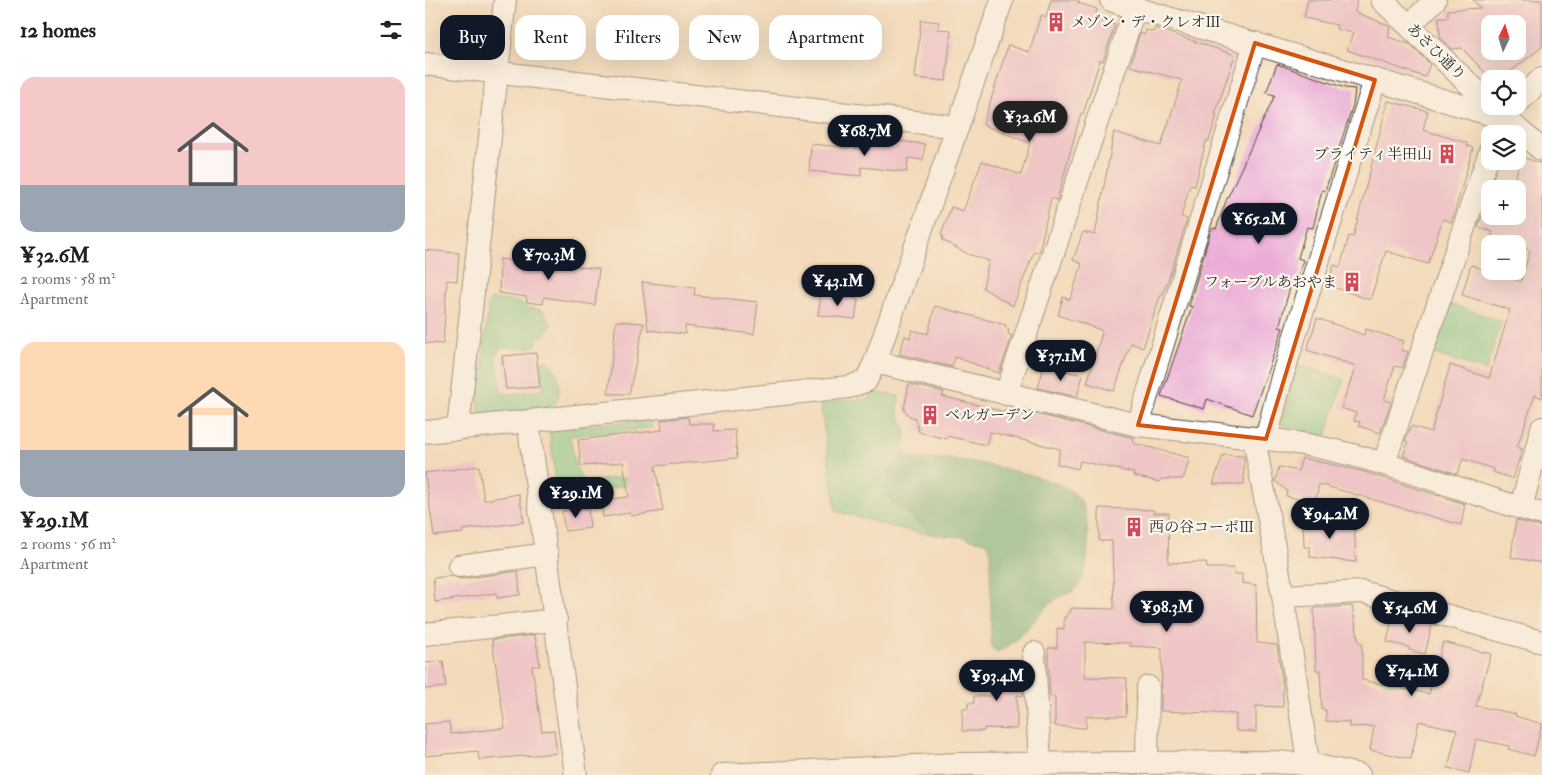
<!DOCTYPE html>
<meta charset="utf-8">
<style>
body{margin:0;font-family:"IM FELL Double Pica","Noto Serif JP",serif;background:#f6f6f6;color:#202124;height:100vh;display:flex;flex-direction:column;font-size:19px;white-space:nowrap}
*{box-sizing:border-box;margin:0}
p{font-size:16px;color:#757577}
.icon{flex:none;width:28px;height:28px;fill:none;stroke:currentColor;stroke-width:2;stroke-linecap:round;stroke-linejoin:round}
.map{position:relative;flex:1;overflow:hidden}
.panel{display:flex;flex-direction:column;background:#fff;width:425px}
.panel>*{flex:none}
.guide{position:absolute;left:15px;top:15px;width:475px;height:45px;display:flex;gap:10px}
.needle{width:32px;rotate:4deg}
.buttons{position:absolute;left:1056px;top:15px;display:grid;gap:10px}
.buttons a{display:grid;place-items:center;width:45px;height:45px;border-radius:10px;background:#fff;box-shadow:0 5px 20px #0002;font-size:25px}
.price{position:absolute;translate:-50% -42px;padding:0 11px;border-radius:18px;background:#111827;color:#fff;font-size:16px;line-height:32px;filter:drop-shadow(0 1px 2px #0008)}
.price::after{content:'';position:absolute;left:50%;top:30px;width:15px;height:11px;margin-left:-8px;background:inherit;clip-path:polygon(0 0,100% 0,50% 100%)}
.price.active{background:#222;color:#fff}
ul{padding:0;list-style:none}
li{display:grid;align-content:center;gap:10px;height:265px;padding:0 20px}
li span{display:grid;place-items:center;height:155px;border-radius:15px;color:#555}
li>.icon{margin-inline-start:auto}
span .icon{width:90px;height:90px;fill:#fffc;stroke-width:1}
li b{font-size:21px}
h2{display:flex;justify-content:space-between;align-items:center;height:60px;padding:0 20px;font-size:21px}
.tag{padding:0 18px;border-radius:15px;background:#fff;box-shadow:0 5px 20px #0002;font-size:18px;line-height:45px}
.tag.active{background:#111827;color:#fff}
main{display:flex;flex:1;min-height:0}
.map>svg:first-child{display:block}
.green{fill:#77ca8d;stroke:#517a5c}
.forest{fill:#61ae78;stroke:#466c52}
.building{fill:#ebacd6;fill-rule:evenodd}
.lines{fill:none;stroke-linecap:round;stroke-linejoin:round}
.minor-casing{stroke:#494540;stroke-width:24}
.minor{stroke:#fff;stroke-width:22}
.marked{fill:none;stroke:#d5540f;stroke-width:4;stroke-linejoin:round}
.labels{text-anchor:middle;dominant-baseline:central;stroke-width:4.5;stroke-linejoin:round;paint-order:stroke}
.poi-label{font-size:15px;fill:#2b2b2b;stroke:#fbf7ec;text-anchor:start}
.street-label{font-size:15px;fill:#2b2b2b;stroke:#fbf7ec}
</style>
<main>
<section class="panel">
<h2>12 homes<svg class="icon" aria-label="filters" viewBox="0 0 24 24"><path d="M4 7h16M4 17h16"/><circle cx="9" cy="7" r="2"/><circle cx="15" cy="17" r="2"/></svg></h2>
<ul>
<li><span style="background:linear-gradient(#f6c9c9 70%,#9aa5b1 0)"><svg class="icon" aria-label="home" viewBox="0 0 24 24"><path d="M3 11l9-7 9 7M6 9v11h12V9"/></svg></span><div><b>¥32.6M</b><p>2 rooms · 58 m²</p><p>Apartment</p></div></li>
<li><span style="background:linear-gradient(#ffd9b3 70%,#9aa5b1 0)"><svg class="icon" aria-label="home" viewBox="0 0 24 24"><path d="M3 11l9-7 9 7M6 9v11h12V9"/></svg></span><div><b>¥29.1M</b><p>2 rooms · 56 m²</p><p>Apartment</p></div></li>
</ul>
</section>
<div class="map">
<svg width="1117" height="775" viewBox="0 0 1117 775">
<rect width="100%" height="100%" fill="#fbf7ec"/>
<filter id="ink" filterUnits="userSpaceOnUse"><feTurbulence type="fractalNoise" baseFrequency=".02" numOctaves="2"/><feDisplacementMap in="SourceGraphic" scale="10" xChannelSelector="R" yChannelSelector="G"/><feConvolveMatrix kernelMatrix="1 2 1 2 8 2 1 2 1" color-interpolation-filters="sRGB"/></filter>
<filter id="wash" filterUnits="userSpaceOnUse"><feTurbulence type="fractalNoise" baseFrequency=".0096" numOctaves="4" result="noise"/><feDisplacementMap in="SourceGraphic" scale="20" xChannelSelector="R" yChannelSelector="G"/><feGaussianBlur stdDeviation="1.12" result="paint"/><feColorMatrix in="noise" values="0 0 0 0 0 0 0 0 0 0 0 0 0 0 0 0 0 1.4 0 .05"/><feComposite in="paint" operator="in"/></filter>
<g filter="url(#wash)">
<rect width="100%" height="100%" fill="#f3daba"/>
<!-- green -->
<path class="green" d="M66,299L95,302L104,308L118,310L127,324L119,336L112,338L111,345L105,348H75L71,354L76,391L82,394L118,390L116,362L123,360C125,364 131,369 132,373C135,382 136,402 127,407L65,415L53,410L63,307Z
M1026,304L1077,321L1061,371L1009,354Z
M873,365L919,379L901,437L855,424Z
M449,392L474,396L473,411L481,432L478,448L487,459H476L489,518L508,535L468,527L411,511L395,402L443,399Z
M226,419L227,428L145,436L150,466L159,482L188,478H203V485L142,495L132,491L124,429Z"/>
<!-- forest -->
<path class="forest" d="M524,458C552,463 642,477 655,500C662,511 663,529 663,541C663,556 661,582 648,591C643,594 636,595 631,599C610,615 598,641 572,652L566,647L565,549L562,543L538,537L508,535L489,518L467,502L462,488L464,470L476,459Z"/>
<g id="blocks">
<!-- building -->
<path class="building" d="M626,0H654L653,3L672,9L669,19L690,25L678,61L675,60L658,114L656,113L632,200L626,198L614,253L609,252L588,306L558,288L564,261L543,254L517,240L518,236L516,235L526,207L538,211L557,161L596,175L605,143L558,125L583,45L604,52L616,15L621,17Z
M883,0H932L930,12L965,26L963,37L984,44L1005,64L1000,77L922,50L928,33L911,29L912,25L879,18Z
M1048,0H1117V47L1076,79H1066L1037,48L1027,49L1015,37L1014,17H1023V10L1056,8ZM1065,24H1092V51H1065Z
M496,20L514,22L513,29L526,30L521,81L490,78Z
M730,28L810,55L790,114L792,115L784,141H781L770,186L765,185L756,217L762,219L746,272L737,296H735L718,348L706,343L689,391L662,383L677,333L676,330L633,315L638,297L645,300L657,264L648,260L658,232L670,235L689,132L736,146L757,80L705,66L715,33L720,35L721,30L729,32Z
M852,64L920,88L930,89L928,105L900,191L897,190L888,228L882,227L873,258L878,260L870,286L866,284L854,327L858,328L827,415L782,399L779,409L736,396L767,307L764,306L785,233L788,228L791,229L801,201L850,95L841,93Z
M963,101L1003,111L998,130L1042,143V146L1048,148L1028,218L1026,222L1018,219L1003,264L961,251L945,300L903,285L909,265L915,267L924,236L928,237Z
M446,138L500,144L498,160L483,158L482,172L436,167V176L384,171L386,144L445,150Z
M1097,157L1117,164V398L1110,395L1092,447L1097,449L1088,479L1068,472L1069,469L1038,459L1032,474L978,456L983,442L980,441L986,426L1006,432L1025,365L1064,378L1085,310L1037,295L1046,265L1096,282L1105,250L1066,236L1068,232L1053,227L1063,199L1065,200V216H1092V189H1086Z
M0,250L34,253L32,281L22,280L18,344L0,343Z
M75,259L111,264V259L147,263V266L174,269L170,305L119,297L118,304L102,302L101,297L74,293Z
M217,282L270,288L269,295L333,302L329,334L260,326V334L223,330Z
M396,294L433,299L430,319L393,315Z
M510,306L581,325L580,328L584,330L583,334L587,336L574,373L530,357L527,367L474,354L480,336L485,338L487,330L503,334Z
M892,318L939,335L941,329L979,341L976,350L983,352L977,368L970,366L959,400L966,402L955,433L934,426L935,422L929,421L931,413L916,408L931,366L882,350Z
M191,321L219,323L204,394H183Z
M111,353L115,387L81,389L77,356Z
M619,366L658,375L652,397L613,388Z
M484,384L519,392L517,396L580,412L581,409L587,408L709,438L708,443L765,458L758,479H736L735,482L708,476L709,473L655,461L653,469L632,464L635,449L565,432L561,445L522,436L521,439L494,432L490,418L484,416L479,409Z
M263,417L264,424H289V431L310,430L312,458L230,466L238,511L206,516L205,513L178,517L176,500L204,497L198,462L156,466L153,440L237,430L236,420Z
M798,455L819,456V484H788Z
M877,458L936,471L1040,504L1036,525L894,484L890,503L861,496L862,491L850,481L854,467L873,471Z
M54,466L59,500L94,494L99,522L37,530L38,533L9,536L0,473Z
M163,508L165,528L140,531L137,511Z
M674,508L729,510L728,513H744L743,563L781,562L782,568H808L809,574H817V583L831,585L832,643L852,645L858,687V707L831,706V732L811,731V714L736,711L737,648L705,646V643L660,642V677L702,678L701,716H661V728L630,726V697H625L623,662V648H632V628L639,629V617H642V613H645L646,608L689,609L687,541H674Z
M878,520L929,522L931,562L885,557V547H879Z
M1091,520L1117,527V563L1086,557Z
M93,571L95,595L72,598L71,593L10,602L8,578L27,576L36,579Z
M927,606L934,643H937V680L1004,694L1018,642L1066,654L1051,706L1091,714L1090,716L1117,724L1109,756L1083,749L1084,746L1051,739L1044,773L1023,768L1032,730L994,721L986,759L945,750L949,726L924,727V722L901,721V710H897L895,670H891L889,608Z
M968,614L1007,625L1000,654L984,650V647L962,642Z
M110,635L115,666H107L117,731L129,730L132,753L54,760L53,751L0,756V724L24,722L26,734L80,728L67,640Z
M18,661L21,687L0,689V663Z
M584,661H596L598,696L592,695V729L559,728V731H537L538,709H543V703H549V696H566V679H570V671Z"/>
</g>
</g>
<g filter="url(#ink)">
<use href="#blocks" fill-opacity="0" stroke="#494540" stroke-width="1"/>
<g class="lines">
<defs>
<path id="minor" d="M957,0L1065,104
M710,8L1081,119
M985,25L1010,0
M0,64L533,127
M1092,104L1117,78
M1071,110L1117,150
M450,362L713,425L829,438L858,596L885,775
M581,394L710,8L686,0
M103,421L151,775
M713,425L830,43
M33,429L80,0
M0,432L424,387L441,381L450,362L577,0
M829,438C930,445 1021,488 1117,514
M841,439L857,377L950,80
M959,463L1065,151
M1096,508L1117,428
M34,566L122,554
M858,596L937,592L1117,642
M0,634L131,620
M609,653L615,763
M722,763L723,687
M297,775L533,764L846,762L884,764L934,775"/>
</defs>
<!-- minor casing -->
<use href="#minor" class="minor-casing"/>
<!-- minor -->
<use href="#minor" class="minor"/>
</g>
</g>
<!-- marked area -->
<path d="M0 0H1117V775H0ZM830,43L950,80L841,439L713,425Z" fill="#f3daba" fill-opacity=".55" fill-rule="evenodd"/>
<path class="marked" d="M830,43L950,80L841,439L713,425Z"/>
<!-- icons -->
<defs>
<symbol id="building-bare" viewBox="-9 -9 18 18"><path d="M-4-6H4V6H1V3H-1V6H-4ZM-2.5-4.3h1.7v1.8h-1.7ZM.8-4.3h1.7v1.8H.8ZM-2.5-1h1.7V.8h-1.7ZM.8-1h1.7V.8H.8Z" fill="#d1495b" stroke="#fbf7ec" stroke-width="2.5" paint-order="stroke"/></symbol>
</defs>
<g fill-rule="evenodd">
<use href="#building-bare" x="617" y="8" width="28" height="28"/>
<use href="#building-bare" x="1008" y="140" width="28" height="28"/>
<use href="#building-bare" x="913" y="268" width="28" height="28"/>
<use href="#building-bare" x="491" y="401" width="28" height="28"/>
<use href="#building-bare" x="695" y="513" width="28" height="28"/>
</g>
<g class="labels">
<!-- poi labels -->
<g class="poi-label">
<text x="646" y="22">メゾン・デ・クレオⅢ</text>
<text x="1007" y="154" text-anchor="end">ブライティ半田山</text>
<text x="912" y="282" text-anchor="end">フォーブルあおやま</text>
<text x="520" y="415">ベルガーデン</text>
<text x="724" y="527">西の谷コーポⅢ</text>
</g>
<!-- street labels -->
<g class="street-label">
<text transform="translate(1011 52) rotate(44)">あさひ通り</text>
</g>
</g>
</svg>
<div class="buttons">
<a><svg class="needle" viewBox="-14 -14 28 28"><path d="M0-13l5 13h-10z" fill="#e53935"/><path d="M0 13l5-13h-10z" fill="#757577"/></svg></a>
<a><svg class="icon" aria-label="locate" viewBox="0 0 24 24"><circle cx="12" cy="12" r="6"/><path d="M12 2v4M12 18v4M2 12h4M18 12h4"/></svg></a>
<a><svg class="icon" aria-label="layers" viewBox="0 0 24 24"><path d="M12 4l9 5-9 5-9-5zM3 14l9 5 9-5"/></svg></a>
<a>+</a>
<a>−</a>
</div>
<b class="price active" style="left:605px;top:143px">¥32.6M</b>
<b class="price" style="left:440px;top:157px">¥68.7M</b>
<b class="price" style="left:834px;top:245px">¥65.2M</b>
<b class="price" style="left:124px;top:281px">¥70.3M</b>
<b class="price" style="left:413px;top:307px">¥43.1M</b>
<b class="price" style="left:636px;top:382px">¥37.1M</b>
<b class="price" style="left:151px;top:519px">¥29.1M</b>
<b class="price" style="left:905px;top:540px">¥94.2M</b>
<b class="price" style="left:742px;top:633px">¥98.3M</b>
<b class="price" style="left:985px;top:634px">¥54.6M</b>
<b class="price" style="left:987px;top:697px">¥74.1M</b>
<b class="price" style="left:572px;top:702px">¥93.4M</b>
<div class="guide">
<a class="tag active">Buy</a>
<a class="tag">Rent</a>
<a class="tag">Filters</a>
<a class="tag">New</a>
<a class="tag">Apartment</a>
</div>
</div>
</main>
